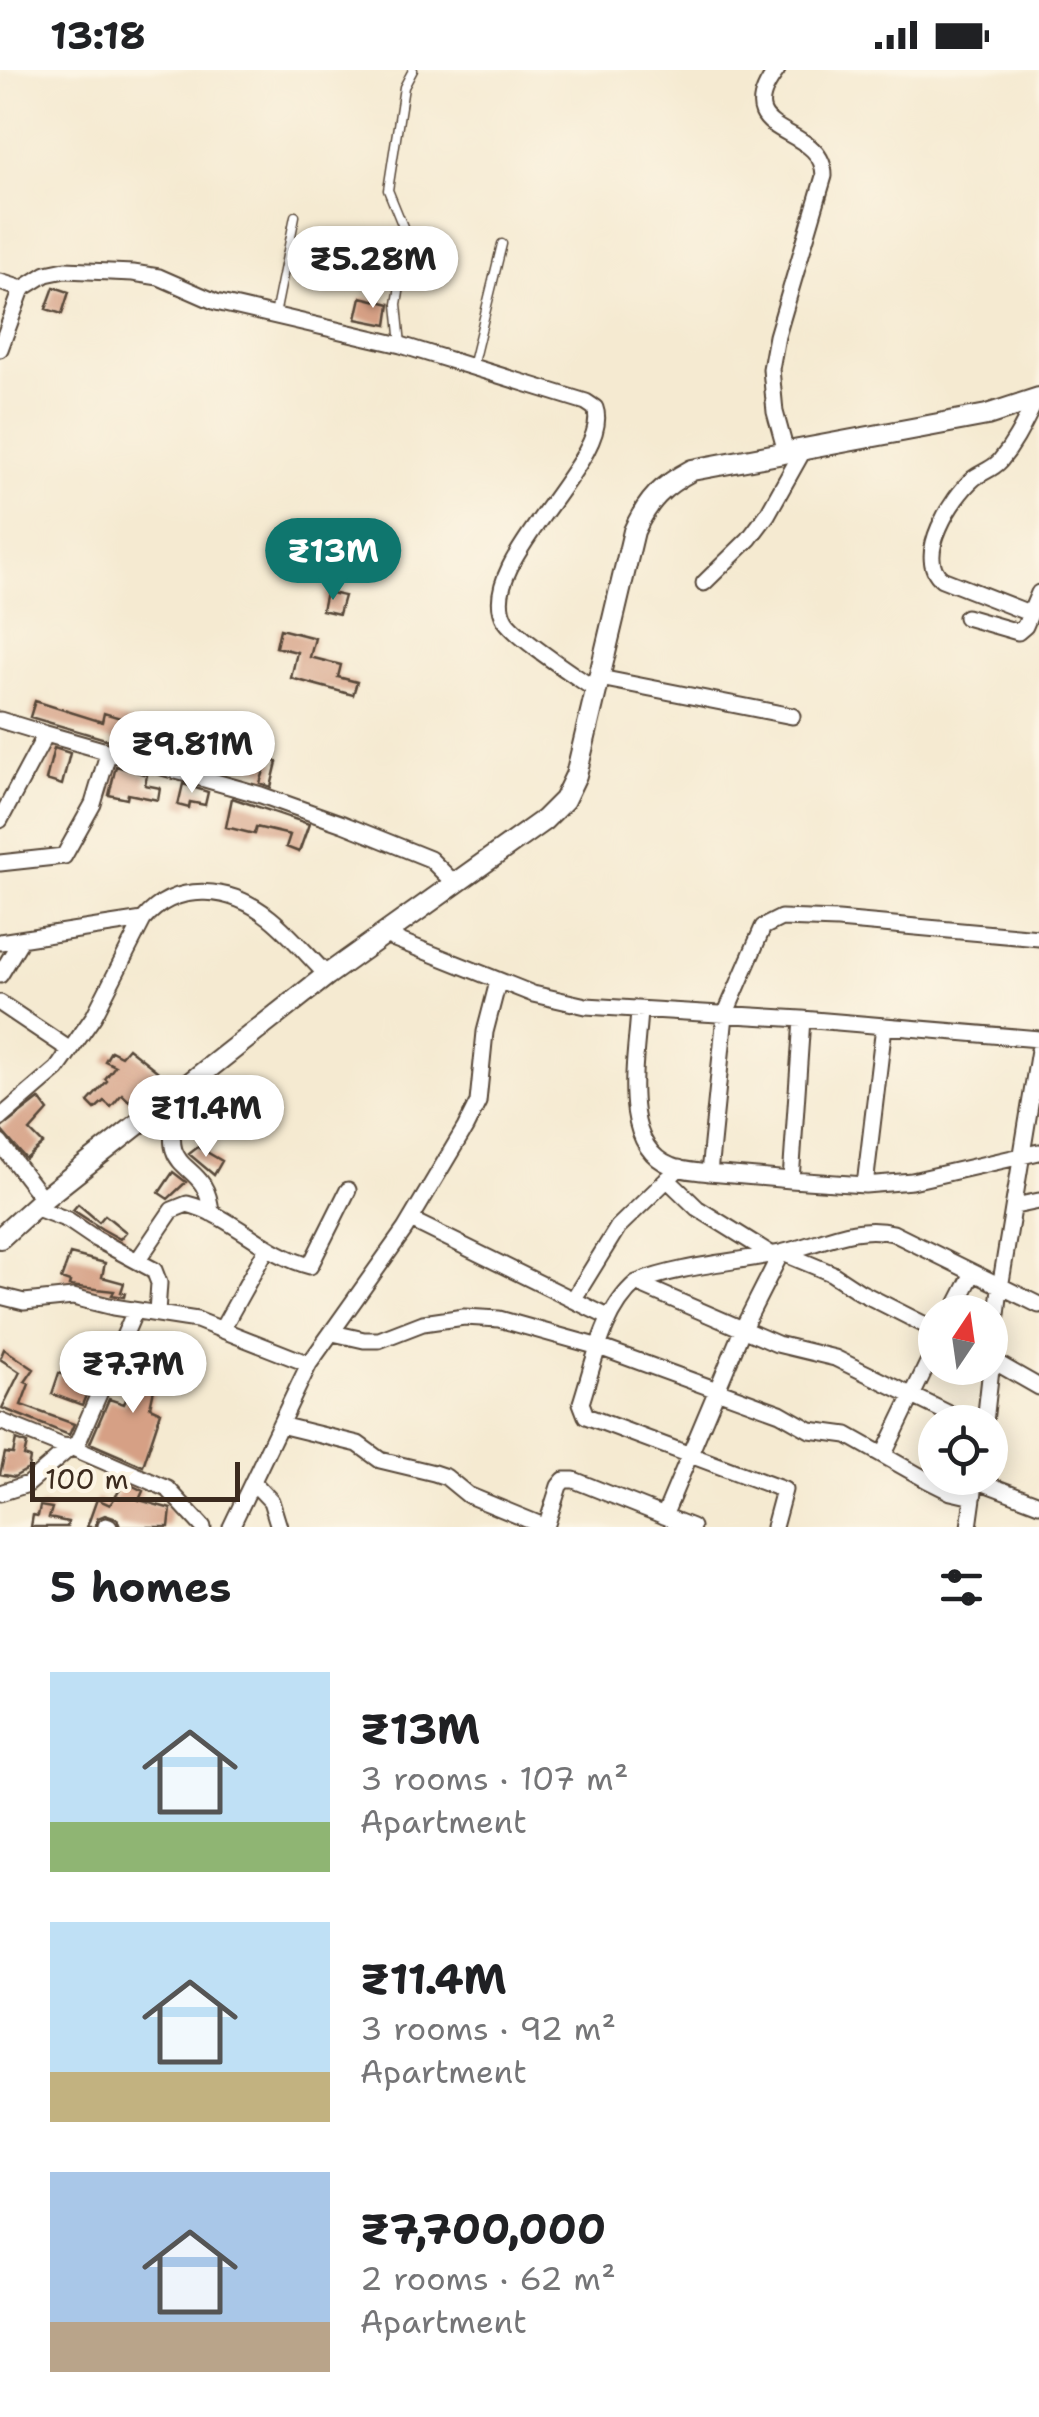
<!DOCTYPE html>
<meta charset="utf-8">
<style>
body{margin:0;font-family:"Shantell Sans",sans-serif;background:#f6f6f6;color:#202124;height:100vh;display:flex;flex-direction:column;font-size:38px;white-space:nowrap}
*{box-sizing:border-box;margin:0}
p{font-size:32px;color:#757577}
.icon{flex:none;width:55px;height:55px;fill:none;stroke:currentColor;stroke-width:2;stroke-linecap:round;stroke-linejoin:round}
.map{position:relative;height:1457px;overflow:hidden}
.sheet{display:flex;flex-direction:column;background:#fff;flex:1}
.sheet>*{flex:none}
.needle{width:65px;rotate:13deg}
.tools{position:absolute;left:918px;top:1225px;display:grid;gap:20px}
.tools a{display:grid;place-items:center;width:90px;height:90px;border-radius:50%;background:#fff;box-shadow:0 5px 25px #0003;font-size:50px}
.scale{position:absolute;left:30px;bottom:25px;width:210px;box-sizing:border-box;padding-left:10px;border:5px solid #3b2a1e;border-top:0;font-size:28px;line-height:35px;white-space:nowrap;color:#3b2a1e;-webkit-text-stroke:8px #fcf5e5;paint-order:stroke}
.price{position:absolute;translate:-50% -85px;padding:0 22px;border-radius:35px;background:#fff;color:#222;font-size:32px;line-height:65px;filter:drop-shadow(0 2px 5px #0008)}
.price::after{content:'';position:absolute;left:50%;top:60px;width:30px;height:22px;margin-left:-15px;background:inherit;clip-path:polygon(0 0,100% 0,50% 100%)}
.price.on{background:#0f766e;color:#fff}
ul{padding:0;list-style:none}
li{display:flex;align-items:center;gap:30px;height:250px;padding:0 50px}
li span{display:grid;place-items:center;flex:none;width:280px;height:200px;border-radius:0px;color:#555}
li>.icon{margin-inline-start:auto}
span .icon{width:120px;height:120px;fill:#fffc;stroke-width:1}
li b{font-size:42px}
h2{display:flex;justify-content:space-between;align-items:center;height:120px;padding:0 50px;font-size:42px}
.status{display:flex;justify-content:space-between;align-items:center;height:70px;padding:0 50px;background:#fff;direction:ltr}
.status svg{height:28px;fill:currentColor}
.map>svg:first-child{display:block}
.building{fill:#d6a085}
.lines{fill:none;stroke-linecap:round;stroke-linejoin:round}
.lane-casing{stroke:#574739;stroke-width:11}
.street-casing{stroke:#574739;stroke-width:19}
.secondary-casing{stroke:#574739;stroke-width:24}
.lane{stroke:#fff;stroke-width:8}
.street{stroke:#fff;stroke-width:15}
.secondary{stroke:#fff;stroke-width:20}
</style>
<div class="status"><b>13:18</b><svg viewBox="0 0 49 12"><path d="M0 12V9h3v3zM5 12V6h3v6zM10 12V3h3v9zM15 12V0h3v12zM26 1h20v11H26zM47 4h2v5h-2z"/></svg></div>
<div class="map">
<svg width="1039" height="1457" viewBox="0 0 1039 1457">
<rect width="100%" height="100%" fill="#fcf5e5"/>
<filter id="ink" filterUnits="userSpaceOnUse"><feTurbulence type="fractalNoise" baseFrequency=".01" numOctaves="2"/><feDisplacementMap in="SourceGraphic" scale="20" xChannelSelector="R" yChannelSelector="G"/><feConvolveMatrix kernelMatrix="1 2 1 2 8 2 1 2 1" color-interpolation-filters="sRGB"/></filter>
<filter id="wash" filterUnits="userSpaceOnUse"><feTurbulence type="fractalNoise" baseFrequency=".0048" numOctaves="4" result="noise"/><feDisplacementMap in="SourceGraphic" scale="40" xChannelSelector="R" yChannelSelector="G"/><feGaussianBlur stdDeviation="2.25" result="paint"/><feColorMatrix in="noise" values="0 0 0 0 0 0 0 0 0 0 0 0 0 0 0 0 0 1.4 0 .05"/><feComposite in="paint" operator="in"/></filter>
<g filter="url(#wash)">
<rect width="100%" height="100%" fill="#f5ead1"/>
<g id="blocks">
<!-- building -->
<path class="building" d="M54,217L69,222L62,244L46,239Z
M361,227L390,234L387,255L356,249Z
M326,522L344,526L339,544L322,540Z
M280,559L315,568L310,587L341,595L338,607L357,612L353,625L291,608L297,582L276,577Z
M35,631L102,652L104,643L164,661L159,678L144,675L143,680L30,647Z
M54,678L70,683L62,715L46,710Z
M239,679L277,692L271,717L260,713L264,701L236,692Z
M116,696L147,705L145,715L160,718L158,730L128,724L127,729L109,725Z
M183,714L208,722L205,735L190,732L189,738L178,735Z
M232,728L309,754L299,782L286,777L290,765L256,757L254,764L226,757Z
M128,978L157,1001L129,1031L122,1024L111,1037L104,1031L95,1039L88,1032L107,1011L105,1009L115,996L105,991L111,981L121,986Z
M39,1029L48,1041L30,1061L43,1074L26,1089L0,1059Z
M198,1077L222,1091L214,1105L189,1084Z
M173,1102L186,1112L168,1129L159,1123Z
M78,1134L99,1152L105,1145L126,1162L120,1169L102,1159L73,1140Z
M70,1184L105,1193L102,1207L124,1213L121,1222L125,1223L124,1227L112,1225L114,1221L69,1216L70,1212L61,1209Z
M4,1279L34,1299L25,1312L29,1314L21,1335L74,1354L69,1365L2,1338L20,1302L0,1289Z
M141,1285L174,1297L168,1310L157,1306L150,1337L161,1342L143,1396L90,1373L109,1329L124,1334L139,1301L136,1300Z
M59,1303L85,1312L82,1321L87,1323L82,1335L52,1324Z
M16,1370L27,1374L24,1386L30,1388L28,1399L14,1407L0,1404L5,1383L13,1384Z
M125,1412L143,1421L139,1430L171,1439L169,1457H120L117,1449L105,1445L98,1448L95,1457H87L97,1429L110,1435Z
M40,1436L52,1438L49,1448L68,1452L67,1457H31L33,1445L38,1446Z"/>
</g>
</g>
<g filter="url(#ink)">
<use href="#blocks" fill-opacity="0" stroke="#574739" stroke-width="2.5"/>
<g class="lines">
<defs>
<path id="lane" d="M275,245L295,146
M401,275L397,234L408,169L388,120L404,17L413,0
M472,297L502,174"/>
<path id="street" d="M777,0C724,70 824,52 824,106L777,266L771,299L775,342L786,382
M0,212L22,219
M0,279L22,219L46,204L65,200L133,203L159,207L216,232L401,275L586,332L595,338C614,388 473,495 505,550C516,568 576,606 597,621
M704,513L749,469L767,445L804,379
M1029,543L942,509C914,487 952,427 974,408C982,402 993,399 1000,391C1016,372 1025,351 1036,330
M966,547L1018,562L1025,556L1039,523
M600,608L792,646
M0,650L46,664L0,750
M46,664L261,725L343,754L430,789L456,815
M0,793L64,786L93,734L108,684
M382,864L533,924L586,936L802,949L1039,969
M0,872L143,850C177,810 232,817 270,848C291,865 308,886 327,905
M0,905L21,870
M0,933L70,980
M639,940C637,985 617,1075 671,1096C682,1101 696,1101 709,1103
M802,949L791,1110L865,1115L912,1111L1039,1082
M148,1046L170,1055C174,1064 171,1071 174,1080C181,1103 208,1101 211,1143
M0,1048L57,999L94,946L143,850
M0,1073L43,1129
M667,1109L697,1138L771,1184
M791,1110L709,1103L725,945L763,857L781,848L838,850L1039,868
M865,1115L884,956
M1015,1136L1039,1131
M34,1137L68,1150L96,1169L154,1200L159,1213L157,1242
M411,1150L610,1248
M783,1183L831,1203L860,1222L935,1260
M138,1190L172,1140L187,1134C232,1145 265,1185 310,1196L348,1120
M636,1213L777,1274L835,1288L966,1352
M0,1226L24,1232L73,1227L113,1237L197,1250L309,1294L405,1159L465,1058L478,1032L485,962L498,912
M573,1230L618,1157L679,1098
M953,1242L973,1203
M222,1259L267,1178
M333,1263L364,1270H379L423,1253L464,1247L499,1249L599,1277L780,1343L810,1360L847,1365L927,1410L951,1422L973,1427
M990,1289L1039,1317
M0,1351L62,1376L71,1377L78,1372L135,1241
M985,1352L1000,1218L1039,980
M280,1355L358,1374L380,1390L434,1403L446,1407L468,1425L546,1457L559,1416L564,1410H574L692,1457
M884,1384L935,1278
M976,1410L1039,1434
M253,1412L271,1431L279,1457
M0,1423L28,1414L71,1377L168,1419L203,1457
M664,1446L743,1258L781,1183
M106,1456L109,1457
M231,1457L309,1294
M774,1457L784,1420L586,1346L581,1333C594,1293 603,1241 636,1213C682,1195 732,1193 780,1183C819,1175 853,1153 893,1163L1039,1235
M969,1457L974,1421"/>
<path id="secondary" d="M0,1168L43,1129L327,905L544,750L564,730L576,705L634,461C648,430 662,416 692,400L987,345L1039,328"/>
</defs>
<!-- lane casing -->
<use href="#lane" class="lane-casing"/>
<!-- street casing -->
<use href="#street" class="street-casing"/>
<!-- secondary casing -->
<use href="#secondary" class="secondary-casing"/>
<!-- lane -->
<use href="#lane" class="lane"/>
<!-- street -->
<use href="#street" class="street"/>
<!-- secondary -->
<use href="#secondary" class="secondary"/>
</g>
</g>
</svg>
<div class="tools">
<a><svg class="needle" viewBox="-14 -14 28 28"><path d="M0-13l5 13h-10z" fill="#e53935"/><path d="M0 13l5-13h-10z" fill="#757577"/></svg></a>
<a><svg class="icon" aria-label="locate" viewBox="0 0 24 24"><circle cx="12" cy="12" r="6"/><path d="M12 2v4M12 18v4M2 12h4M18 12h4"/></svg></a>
</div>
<div class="scale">100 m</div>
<b class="price" style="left:373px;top:241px">₹5.28M</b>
<b class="price on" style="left:333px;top:533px">₹13M</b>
<b class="price" style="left:192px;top:726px">₹9.81M</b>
<b class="price" style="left:206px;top:1090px">₹11.4M</b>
<b class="price" style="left:133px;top:1346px">₹7.7M</b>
</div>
<section class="sheet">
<h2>5 homes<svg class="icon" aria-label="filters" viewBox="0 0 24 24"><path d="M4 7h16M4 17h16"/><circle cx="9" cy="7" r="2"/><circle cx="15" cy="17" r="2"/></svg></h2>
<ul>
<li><span style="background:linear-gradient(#bfe0f5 75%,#8fb573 0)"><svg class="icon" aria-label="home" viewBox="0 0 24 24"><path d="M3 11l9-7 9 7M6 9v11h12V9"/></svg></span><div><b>₹13M</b><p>3 rooms · 107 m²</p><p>Apartment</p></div></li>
<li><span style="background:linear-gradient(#bfe0f5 75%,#c2b280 0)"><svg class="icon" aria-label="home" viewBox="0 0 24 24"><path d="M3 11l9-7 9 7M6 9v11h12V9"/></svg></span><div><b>₹11.4M</b><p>3 rooms · 92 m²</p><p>Apartment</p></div></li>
<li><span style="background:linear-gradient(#a9c7e8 75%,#b9a48a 0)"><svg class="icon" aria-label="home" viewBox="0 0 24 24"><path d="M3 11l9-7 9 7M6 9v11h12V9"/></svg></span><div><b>₹7,700,000</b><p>2 rooms · 62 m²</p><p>Apartment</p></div></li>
</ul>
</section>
